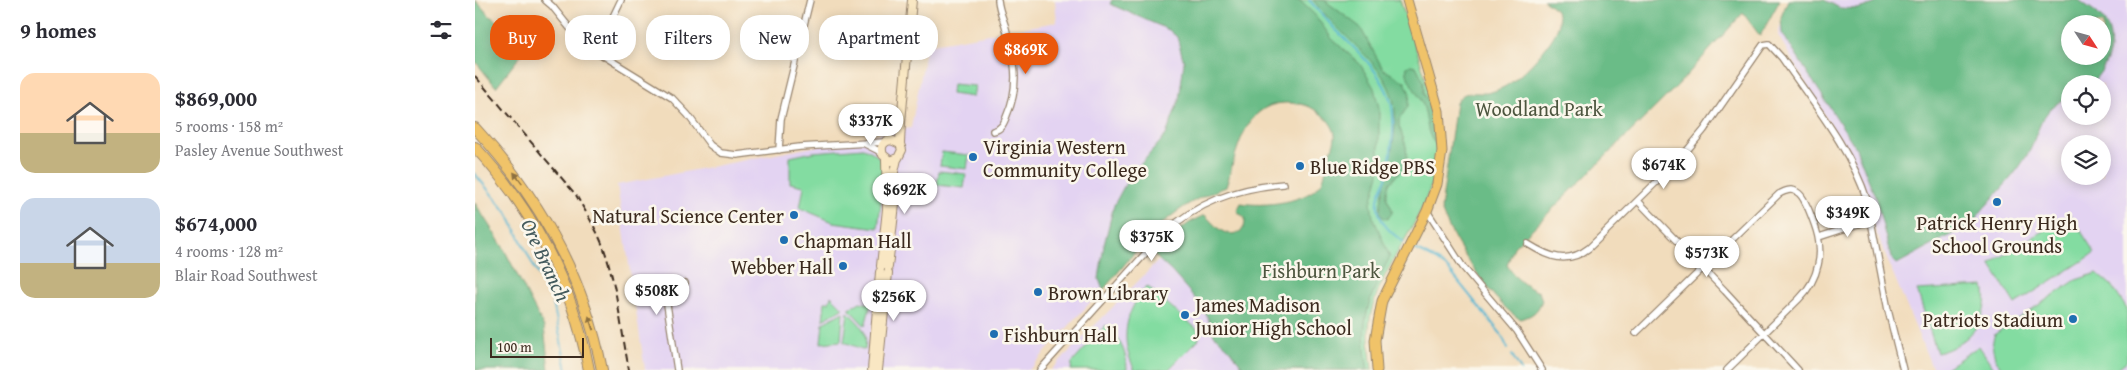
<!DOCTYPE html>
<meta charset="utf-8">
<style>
body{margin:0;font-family:"Gentium Book Plus",serif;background:#f7f7f7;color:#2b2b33;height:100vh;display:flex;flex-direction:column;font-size:19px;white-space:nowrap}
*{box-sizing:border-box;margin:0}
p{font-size:16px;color:#7c7c81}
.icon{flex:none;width:28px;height:28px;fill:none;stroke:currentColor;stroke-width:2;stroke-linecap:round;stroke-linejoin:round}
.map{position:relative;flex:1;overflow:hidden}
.side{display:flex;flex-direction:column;background:#fff;width:475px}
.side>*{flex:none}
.guide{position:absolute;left:15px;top:15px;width:475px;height:45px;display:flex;gap:10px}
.needle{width:32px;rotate:126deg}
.buttons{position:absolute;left:1586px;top:15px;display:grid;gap:10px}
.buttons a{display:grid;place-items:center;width:50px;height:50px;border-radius:50%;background:#fff;box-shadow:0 2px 12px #0003;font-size:25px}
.scale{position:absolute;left:15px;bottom:12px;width:94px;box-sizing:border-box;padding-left:5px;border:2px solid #3b2a1e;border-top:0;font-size:14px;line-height:18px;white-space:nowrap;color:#3b2a1e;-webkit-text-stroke:4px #fbf7ec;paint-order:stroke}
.price{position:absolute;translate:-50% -42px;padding:0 11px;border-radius:18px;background:#fff;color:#222;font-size:16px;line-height:32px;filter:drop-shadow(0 1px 2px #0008)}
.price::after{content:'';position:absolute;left:50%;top:30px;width:15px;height:11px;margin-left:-8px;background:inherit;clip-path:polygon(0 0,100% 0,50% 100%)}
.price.current{background:#ea580c;color:#fff}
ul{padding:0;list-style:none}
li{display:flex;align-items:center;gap:15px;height:125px;padding:0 20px}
li span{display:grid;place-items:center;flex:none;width:140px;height:100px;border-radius:15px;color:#555}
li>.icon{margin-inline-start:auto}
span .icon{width:60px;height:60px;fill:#fffc;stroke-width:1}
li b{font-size:21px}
h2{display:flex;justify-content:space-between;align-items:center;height:60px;padding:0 20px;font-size:21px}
.tag{padding:0 18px;border-radius:20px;background:#fff;box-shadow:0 2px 12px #0003;font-size:18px;line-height:45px}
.tag.current{background:#ea580c;color:#fff}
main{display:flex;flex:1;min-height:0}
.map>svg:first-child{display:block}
.built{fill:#e3d3f2;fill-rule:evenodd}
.green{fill:#83dca1;stroke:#5f8360}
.forest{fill:#6abc87;stroke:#527352;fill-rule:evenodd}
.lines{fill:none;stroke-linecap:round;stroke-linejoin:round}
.stream{stroke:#51b4d0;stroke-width:2}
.street-casing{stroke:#96836d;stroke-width:8}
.secondary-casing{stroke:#96836d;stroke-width:10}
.primary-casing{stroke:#96836d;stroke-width:11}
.highway-casing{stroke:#96836d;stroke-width:12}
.street{stroke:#fff;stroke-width:5.5}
.secondary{stroke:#f9e7c3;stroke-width:8}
.primary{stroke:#f0c369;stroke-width:9}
.highway{stroke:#f0c369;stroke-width:10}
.rail{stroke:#3b2a1e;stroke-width:2;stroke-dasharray:8 4;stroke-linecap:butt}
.oneway{fill:#8c6f40}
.poi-dot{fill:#1f6fb2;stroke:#fbf7ec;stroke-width:2}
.labels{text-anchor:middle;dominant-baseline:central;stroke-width:5;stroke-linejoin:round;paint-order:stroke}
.park-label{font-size:20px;fill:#4d563f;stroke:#fbf7ec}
.poi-label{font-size:20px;fill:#3b2a1e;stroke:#fbf7ec;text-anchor:start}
.water-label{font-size:21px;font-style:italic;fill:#435a5c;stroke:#fbf7ec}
</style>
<main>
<section class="side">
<h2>9 homes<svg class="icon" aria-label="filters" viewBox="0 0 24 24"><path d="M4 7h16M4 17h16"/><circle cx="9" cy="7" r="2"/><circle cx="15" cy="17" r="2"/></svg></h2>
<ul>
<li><span style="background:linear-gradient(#ffd9b3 60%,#c2b280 0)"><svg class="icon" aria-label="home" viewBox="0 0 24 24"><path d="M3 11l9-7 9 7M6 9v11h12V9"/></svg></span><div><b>$869,000</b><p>5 rooms · 158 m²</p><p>Pasley Avenue Southwest</p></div></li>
<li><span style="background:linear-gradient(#c9d6e8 65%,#c2b280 0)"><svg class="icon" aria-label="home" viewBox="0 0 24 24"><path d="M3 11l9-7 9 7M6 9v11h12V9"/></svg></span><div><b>$674,000</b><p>4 rooms · 128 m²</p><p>Blair Road Southwest</p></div></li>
</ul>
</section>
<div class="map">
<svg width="1652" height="370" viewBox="0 0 1652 370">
<rect width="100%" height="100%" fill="#fbf7ec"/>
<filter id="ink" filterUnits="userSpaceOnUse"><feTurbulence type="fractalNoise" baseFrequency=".02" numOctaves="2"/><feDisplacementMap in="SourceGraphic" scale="10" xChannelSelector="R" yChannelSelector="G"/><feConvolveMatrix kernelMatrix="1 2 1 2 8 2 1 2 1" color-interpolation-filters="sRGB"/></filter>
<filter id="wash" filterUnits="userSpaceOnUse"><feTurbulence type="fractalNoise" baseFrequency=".0096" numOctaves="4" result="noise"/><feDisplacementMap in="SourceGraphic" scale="20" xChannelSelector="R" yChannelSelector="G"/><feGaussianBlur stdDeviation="1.12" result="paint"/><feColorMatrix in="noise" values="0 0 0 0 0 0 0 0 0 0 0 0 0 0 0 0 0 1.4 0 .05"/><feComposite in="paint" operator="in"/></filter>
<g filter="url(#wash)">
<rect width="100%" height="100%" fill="#f1dcbc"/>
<!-- built -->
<path class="built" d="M580,0H695L727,119L650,264L554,370H170L142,185L436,128L452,45L582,22Z
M1312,0H1652V370H1458L1396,220L1375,159L1303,35ZM1595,24H1628V56H1595ZM1595,84H1628V116H1595ZM1595,144H1628V176H1595Z
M771,232L806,370H576L683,261Z"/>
<!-- green -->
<path class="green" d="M699,0H925C940,49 970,118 960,169C950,223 906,263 895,317C892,335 895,352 897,370H808L881,192L851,81Z
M477,84L500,86L498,97L476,94Z
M388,148C399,152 406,157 409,168L407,170V194L403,228L358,222L325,208L329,186L315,183V157L338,152Z
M467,152L494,155L492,169L465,166Z
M464,171L491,174L489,188L462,185Z
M1595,214L1620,253L1540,304L1515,264Z
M1622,273L1636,285L1652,309V361L1640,370H1527C1520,358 1514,348 1520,334L1601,280Z
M672,286L723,330L724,339L693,370H660C644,340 650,311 672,286Z
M1509,286C1517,319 1492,346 1462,353L1442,290Z
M356,296L367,307V309L348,320L350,302H354Z
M385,302L396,304L390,326L375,310V308Z
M368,312L366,341L346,343L348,323Z
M373,312C386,326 393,329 390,350L369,342Z
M631,325C644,339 652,350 652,370H596L597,363Z
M1504,346L1520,370H1468Z"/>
<!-- forest -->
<path class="forest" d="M0,0L15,16L53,46L21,87L0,61Z
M637,0H824L840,15L857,39L885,64L899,88L904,108V174L896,203L898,217L915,257C893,300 884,320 893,370H770L754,349L739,335L732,316L719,297L697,272L679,255C694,239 709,223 730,215C739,224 749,239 764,232C770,229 770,224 770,218L762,211L766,203C788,207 833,203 847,182C850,176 851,167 853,160C855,153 861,141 860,134C857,121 846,113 835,107C826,103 819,103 809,103C768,104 761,156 751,187C735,193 720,199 706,209C677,228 651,264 628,290L624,279L629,245L639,205L653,179L691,135L704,100L709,62L702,37L694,30L635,4Z
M838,0H849L885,27L908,69L930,82L935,94L933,106L924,120V126L931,146L932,158L929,167L914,184L912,192V199L917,209V213L912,219L907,217L905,211C908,179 922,146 920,113C919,76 884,50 861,26C853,18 845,9 838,0Z
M1068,0H1305L1285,36L1268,13L1202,86L1039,247L1032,265C1040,278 1049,286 1064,292L1067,300C1063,312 1057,316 1045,319C1018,304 976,239 966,209L981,103C988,91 994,93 1007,93C1014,94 1022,90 1029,87C1044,80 1086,37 1084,20C1084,10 1075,4 1068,0Z
M1313,0H1349L1365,8L1383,9L1399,4L1403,0H1604C1611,6 1620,10 1626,17C1644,38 1634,67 1615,84H1595V97C1561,110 1566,134 1549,160C1537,179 1519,196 1504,214L1501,221L1422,264L1416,258L1401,199L1381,148L1307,33L1306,17ZM1595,24H1628V56H1595Z
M936,65L941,66L949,82V94L957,108L962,142L960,143C950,134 953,115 947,103C943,93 929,77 932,67Z
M0,203L28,247L69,327L74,370H0Z"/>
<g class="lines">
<!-- stream -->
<path class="stream" d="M834,0C842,9 851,19 859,28C882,51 904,69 915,99C922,119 916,158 911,178C909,185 904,192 903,200C901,220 914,232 929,242
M0,174L33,214L59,267L77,298L92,370
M940,249L961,260L974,270L1026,334L1033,349
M1037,355L1046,370"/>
</g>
</g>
<g filter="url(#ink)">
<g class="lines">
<defs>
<path id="street" d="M70,0L77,6L106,42L197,98L213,115L235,145L246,153L262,155L325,147L410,142
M121,52L146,0
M518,131C527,129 529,123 532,115C546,83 539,57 530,25C527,16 524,10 523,0
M390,144L402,150L408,155
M304,150L306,119L335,0
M1163,201L1250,291L1323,370
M952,211L988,267L1042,331L1067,370
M1344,237L1396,220
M1053,244C1074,257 1092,265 1114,248L1205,159L1229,130L1288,45L1294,44L1307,58C1337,102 1376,149 1392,200L1413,310L1428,370
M1161,333L1304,194C1310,191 1316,188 1322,192C1328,195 1330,203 1333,208C1341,227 1348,245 1343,265C1340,279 1333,290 1324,299L1252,370
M202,370L191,298L197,289L210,283
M565,370L687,235C722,202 762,188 809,184"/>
<path id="secondary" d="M425,144L416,140C408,141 405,147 408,155L416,161L423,158L427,150L425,144L426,122L437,0
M406,266L412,209L411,159
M413,267L420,204L419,172L422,159
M397,370L405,272
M403,370L413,273"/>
<path id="primary" d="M902,370L900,340L907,301L952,211L962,184L967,151L964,111L932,0"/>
<path id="highway" d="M0,128C64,197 109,277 127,370
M0,147C58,210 98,286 114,370"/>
</defs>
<!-- street casing -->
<use href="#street" class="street-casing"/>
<!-- secondary casing -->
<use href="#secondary" class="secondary-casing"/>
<!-- primary casing -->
<use href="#primary" class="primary-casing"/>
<!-- highway casing -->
<use href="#highway" class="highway-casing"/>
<!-- street -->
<use href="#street" class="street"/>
<!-- secondary -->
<use href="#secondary" class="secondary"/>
<!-- primary -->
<use href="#primary" class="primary"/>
<!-- highway -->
<use href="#highway" class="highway"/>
<!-- rail -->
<path class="rail" d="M0,76L101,195C110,211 121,228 128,246C142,285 146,329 154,370"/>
</g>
<!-- one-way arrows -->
<defs><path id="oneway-solid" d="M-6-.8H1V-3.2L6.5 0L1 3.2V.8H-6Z" transform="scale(1.25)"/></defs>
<g class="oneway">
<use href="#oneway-solid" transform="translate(43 178) rotate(-127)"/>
<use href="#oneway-solid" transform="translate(116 323) rotate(-108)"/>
</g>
</g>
<!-- markers -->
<g class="poi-dot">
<circle cx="498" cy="157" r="5"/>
<circle cx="825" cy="166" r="5"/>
<circle cx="1522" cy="202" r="5"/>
<circle cx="319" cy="215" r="5"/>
<circle cx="309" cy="240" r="5"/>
<circle cx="368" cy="266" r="5"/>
<circle cx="563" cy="292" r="5"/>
<circle cx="710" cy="315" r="5"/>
<circle cx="1598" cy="319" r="5"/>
<circle cx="519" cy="334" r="5"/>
</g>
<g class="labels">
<!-- park labels -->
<g class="park-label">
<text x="1064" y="108">Woodland Park</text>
<text x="846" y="270">Fishburn Park</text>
</g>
<!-- poi labels -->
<g class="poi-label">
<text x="508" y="146">Virginia Western<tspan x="508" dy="23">Community College</tspan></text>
<text x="835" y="166">Blue Ridge PBS</text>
<text x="309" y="215" text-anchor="end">Natural Science Center</text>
<text x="1522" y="222" text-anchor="middle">Patrick Henry High<tspan x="1522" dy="23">School Grounds</tspan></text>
<text x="319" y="240">Chapman Hall</text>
<text x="358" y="266" text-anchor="end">Webber Hall</text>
<text x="573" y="292">Brown Library</text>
<text x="720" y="304">James Madison<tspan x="720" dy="23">Junior High School</tspan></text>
<text x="1588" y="319" text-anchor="end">Patriots Stadium</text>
<text x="529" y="334">Fishburn Hall</text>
</g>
<!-- water labels -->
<g class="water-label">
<text transform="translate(71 260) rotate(65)">Ore Branch</text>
</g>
</g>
</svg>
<div class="buttons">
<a><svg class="needle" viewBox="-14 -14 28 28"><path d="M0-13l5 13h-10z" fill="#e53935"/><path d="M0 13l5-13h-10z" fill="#7c7c81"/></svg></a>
<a><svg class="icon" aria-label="locate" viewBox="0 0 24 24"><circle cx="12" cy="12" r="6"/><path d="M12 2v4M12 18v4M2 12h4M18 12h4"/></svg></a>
<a><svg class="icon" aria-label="layers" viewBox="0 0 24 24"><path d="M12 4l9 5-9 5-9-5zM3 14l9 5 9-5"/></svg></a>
</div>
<div class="scale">100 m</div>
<b class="price current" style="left:551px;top:75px">$869K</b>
<b class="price" style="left:396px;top:146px">$337K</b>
<b class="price" style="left:1189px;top:190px">$674K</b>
<b class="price" style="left:430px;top:215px">$692K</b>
<b class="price" style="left:1373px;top:238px">$349K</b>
<b class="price" style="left:677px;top:262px">$375K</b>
<b class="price" style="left:1232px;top:278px">$573K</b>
<b class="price" style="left:182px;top:316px">$508K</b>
<b class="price" style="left:419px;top:322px">$256K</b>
<div class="guide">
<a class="tag current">Buy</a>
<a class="tag">Rent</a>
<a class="tag">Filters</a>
<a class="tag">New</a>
<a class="tag">Apartment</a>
</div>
</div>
</main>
